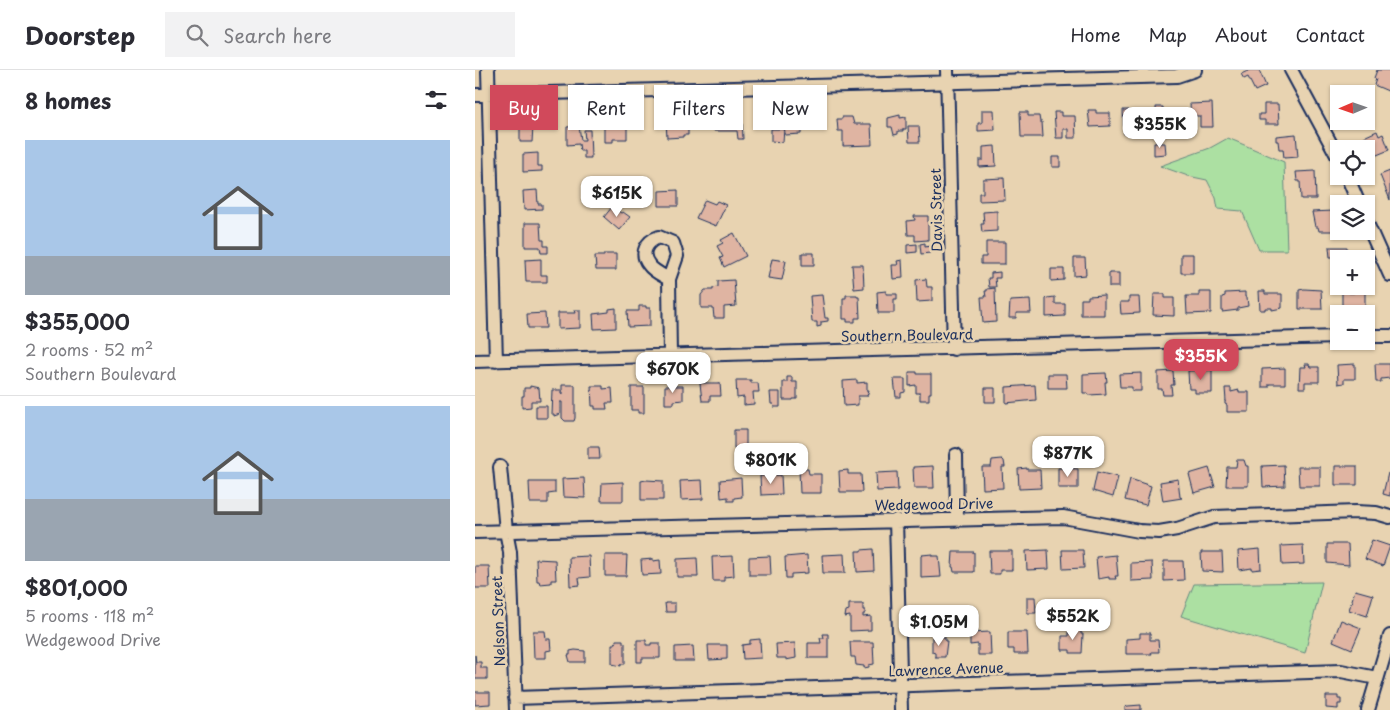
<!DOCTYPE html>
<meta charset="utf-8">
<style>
body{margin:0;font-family:"Playpen Sans",sans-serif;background:#f2f2f3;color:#2b2b33;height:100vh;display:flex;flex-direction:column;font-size:19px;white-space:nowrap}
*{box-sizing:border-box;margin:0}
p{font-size:16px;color:#7c7c81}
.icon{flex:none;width:28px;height:28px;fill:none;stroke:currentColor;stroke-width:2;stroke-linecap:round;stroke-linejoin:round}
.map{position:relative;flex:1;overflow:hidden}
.details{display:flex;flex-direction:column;background:#fff;width:475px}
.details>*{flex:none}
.top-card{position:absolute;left:15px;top:15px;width:475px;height:45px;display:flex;gap:10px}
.needle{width:32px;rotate:268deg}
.tools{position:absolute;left:855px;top:15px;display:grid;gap:10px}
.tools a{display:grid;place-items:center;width:45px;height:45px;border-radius:0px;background:#fff;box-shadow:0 1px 4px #0004;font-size:25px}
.price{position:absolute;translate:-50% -42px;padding:0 11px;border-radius:10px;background:#fff;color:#222;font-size:16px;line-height:32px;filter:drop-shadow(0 1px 2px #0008)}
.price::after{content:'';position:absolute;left:50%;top:30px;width:15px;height:11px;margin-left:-8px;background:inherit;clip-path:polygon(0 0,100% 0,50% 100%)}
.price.active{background:#d1495b;color:#fff}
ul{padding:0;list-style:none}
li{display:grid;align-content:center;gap:10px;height:265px;padding:0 25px}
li+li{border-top:1px solid #e1e1e2}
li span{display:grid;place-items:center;height:155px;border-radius:0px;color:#555}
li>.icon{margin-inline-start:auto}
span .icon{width:90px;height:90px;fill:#fffc;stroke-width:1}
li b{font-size:21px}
h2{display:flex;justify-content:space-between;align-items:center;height:60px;padding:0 25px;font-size:21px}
.tag{padding:0 18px;border-radius:0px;background:#fff;box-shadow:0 1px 4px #0004;font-size:18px;line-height:45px}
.tag.active{background:#d1495b;color:#fff}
header{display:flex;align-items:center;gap:30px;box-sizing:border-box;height:70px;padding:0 25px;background:#fff;border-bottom:1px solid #e1e1e2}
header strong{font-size:24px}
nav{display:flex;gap:28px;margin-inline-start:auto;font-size:18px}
.search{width:350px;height:45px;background:#f2f2f3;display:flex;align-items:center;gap:12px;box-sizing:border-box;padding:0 18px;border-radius:0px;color:#7c7c81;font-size:19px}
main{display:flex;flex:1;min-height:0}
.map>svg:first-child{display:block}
.green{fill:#ace0a2;stroke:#648880}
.building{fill:#dfb4a2;stroke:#1b2f5e}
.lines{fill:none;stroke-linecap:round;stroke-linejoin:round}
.minor-casing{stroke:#1b2f5e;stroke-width:16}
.minor{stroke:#e8d3b1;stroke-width:12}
.labels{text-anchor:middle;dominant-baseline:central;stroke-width:5;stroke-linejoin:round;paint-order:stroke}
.street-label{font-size:14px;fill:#1b2f5e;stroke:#e8d3b1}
</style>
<header>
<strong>Doorstep</strong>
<div class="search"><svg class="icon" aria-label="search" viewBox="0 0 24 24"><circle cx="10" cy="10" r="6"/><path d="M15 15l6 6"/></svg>Search here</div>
<nav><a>Home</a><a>Map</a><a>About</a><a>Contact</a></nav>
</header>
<main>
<section class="details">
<h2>8 homes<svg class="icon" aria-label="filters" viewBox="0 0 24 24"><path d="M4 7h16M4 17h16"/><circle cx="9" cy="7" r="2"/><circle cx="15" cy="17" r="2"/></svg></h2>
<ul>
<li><span style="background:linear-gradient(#a9c7e8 75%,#9aa5b1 0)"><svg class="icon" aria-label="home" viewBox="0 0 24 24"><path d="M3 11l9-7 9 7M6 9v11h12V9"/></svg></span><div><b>$355,000</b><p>2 rooms · 52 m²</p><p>Southern Boulevard</p></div></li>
<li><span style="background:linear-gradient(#a9c7e8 60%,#9aa5b1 0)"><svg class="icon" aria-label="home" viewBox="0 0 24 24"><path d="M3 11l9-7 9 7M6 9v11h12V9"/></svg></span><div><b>$801,000</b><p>5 rooms · 118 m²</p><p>Wedgewood Drive</p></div></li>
</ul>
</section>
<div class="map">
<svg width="915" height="640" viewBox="0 0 915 640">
<rect width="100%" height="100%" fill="#e8d3b1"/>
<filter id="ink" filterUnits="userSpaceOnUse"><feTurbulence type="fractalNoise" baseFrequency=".02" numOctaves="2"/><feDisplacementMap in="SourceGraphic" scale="10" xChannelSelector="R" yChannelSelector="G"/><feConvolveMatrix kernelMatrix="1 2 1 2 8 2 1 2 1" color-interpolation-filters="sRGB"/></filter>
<g filter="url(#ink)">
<!-- green -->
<path class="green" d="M753,68L809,92L812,180H784L767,141L743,139L741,128L732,110L713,106L685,96L735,78Z
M847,512L830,583L706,546L719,514Z"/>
<!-- building -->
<path class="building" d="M775,0H784L791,16L780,21L773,7L769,9L766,4Z
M902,0H915V17L913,21L899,15L901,9L899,8Z
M737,33L738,57H725V46H716L715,34Z
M789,34H803L804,54H790V50H784V44H789Z
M681,37H688V41H702V53L688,54L689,63H682Z
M507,40H519L520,60L503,61V53H507Z
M613,40H621V43H635V56L615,57Z
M648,40H654V44L668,43L669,60H662V55H656V64H649Z
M545,42H553V46H564L565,52H567L568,67H546Z
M579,42H586V46H600L601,68H593V59H588V68H581Z
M425,45V48L431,47V59H428V61H423V64L419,65L417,57H413V48Z
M267,47L268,69H263L262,61H239L238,48H249V53H252V48Z
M367,47H377L379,54H396L397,75L368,76V61H363L362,49H367Z
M45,50H56V56H58L57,72H45Z
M137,50H141V55H152V69H138V72H129V54L137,53Z
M326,50V64L310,65L309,51Z
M191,52H213V65H208V67L192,68Z
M104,56L106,70H110L109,60H115L116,88H109V81H105L104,74L92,75V57Z
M433,56H444L445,72H434Z
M296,59H309L308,72L296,71Z
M902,61L904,66L908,64L914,80L897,87L889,67Z
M821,64L823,87L809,88L808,79H804L803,71H801V66Z
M679,73H690L691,84L679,85Z
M520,76L521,96L504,97V90H508V77Z
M63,83V96H67V101L48,102V84Z
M577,87H585V97H577Z
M840,101L841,129H826L825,111H822L821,102Z
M915,101V130L905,105Z
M529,108L530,130L504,131V123H508V109Z
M62,120L63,134H67V139L49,140L48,121Z
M203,120V136H184V121Z
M230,130L240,134L242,131L251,135L241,156L221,148Z
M137,137L146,143L148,142L155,147L144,160L129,147Z
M522,141V161L507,162L506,154H509L508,142Z
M857,141L858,161H844L843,157H840L837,142Z
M439,146H453V170L440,171V165H433L432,151L440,150Z
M50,153H65L66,170H69V176H73V183H66L65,177H50Z
M259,163L271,186L249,197L245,188L248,187L242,176L248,173L246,170Z
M511,172H530V194H506V187H511Z
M450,173V177L455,176V183L446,184L445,174Z
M442,174V182L432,183V175Z
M854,177H872V189H864V198H859V187H855Z
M327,183H339V195H327Z
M129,184H141V200H121L120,186H129Z
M706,184H718V203H706Z
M599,188H610L611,205L599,206Z
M66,189V205H72V212H51L50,190Z
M297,189L311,191L307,210L293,208Z
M427,190L428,208L418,209L417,195H423L422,191Z
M377,195H388L389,218L379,219Z
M576,199H589V210L576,211Z
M525,202V208H520L521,217H514L513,208H516V203Z
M634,203H644V217H634Z
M451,209L452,217H457V231L442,232L441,210Z
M259,210L261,236L249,237V248H239L238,238H226V225L230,220H238V218L243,217V211Z
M520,218L521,252L508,253L506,227H511L510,221H512V219Z
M829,219L846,220L847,239H824V220Z
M867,219H874V223H879V220H890V238H867Z
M411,221V224H422V229H419V243H403L402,222Z
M784,221H790V224H807V238L797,240V238H790V240H785Z
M724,222H736V243L712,244L711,226H724Z
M770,222V227H772L773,236L763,238V240L747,242V227L750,226V223Z
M679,224H690V228H699V246L678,245Z
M347,225L350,248H353V251L346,252V256L342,257V252H337L335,226Z
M371,225H382V227H384L385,248H380V252H372V249H368V228H371Z
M629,225V245H606V229H613V226Z
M580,227V234H590V246L571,247V229L572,228Z
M654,227H664L665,243L646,244L645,232H654Z
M555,230L556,243H541V248H534L535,231Z
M164,236H171V238H175V256L153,257L152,241H164Z
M141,238V258L119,259L118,244L134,242V239Z
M99,240H105V258L83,259V243H100Z
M70,243L71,258H53L52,244Z
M830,294H834L835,297H844V312H830V318H824L825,297H831Z
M880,294V309H869V313L863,314L862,295Z
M900,294H915V308L906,309V312H901Z
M810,298V314H794V317H787V299Z
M729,300H737V323H720V319H714L713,301Z
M698,301L699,315H696L697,325H688L687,319H683V302Z
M434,302H442V304H456V323H454V330H445V323H441V315L434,316Z
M631,303L632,312H630L631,324L614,325L613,323H608V304Z
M666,303V321H657V317H645L644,304Z
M573,304H591L592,318H573Z
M312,307H317V312H322V329H318V330H308V312H312Z
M419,309H430V322L426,323V327H421Z
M261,310H276V313H283L284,322H278L279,334L269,335V327L262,328Z
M382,310V313L392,312V320H394L392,326H383V335L369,336L368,311Z
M225,313H245L246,326H235V331H227Z
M87,315H100V348L99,351H90L87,348V332H85V344L79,346V344H76L77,320H86V324H87Z
M560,315L561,330L531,333V317Z
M55,316L64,318L65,331H56V337L47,338V326H49V318H55Z
M116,316H128V319L137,318L138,333H131L132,339H120V336H117Z
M190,316H208V330L199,331V334H190Z
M156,317H169V343H163V340H156Z
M510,318H520V332H510Z
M750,318H756V322L764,320V322H774V342H752V335L750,334V331H751Z
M295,322H305V337H299L298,334H296Z
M61,336H72V348H61Z
M259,360H271V378H259Z
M113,377H124L125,389H113Z
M527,389L529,391L530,397H527L528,418L508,419L507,397H516L517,390Z
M762,390H769L771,396H773V416H751L752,397H761Z
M809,395L810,416L788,417L787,396Z
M458,396L459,418H439L438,397Z
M860,396H882V415H860Z
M823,397H845V416H824Z
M552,398V400H565L566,418L544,419L543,399Z
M583,398L603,399V418H583Z
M734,398L740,417L719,423L714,404Z
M324,399H333L334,404H346V423H325Z
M373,400V404H386L387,422H365L364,401Z
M422,402L423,420L402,421L401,403Z
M622,402L643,407L638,427L618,421Z
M913,403L915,404V426L908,424Z
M306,405L307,424L286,425L285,406Z
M109,408L110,428L88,427L87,409Z
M266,408L267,427L259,428V431H253V427L246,428L245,410Z
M655,409L676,416L671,435L650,430Z
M703,409L705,427L707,428L688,431L685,412Z
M171,410L188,411V430H166V411Z
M227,410L228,429L206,430L205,411Z
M54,412H80V423L73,424V433H55Z
M148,412V431H126L127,413Z
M897,470L915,476L908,496L890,489Z
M852,474H873L874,495L852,493Z
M828,475L829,494L807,495L806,476Z
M398,479L399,501L382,502L381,481H386V480Z
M785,479L786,499L777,500V498L764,500L763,481Z
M573,480L574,499L552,500L551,481Z
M587,480H608L609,498L588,499Z
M514,481H537V500H525V504H515Z
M478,482H499V502H479L478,497H477Z
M726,482H747L748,502L727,501Z
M369,484L370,503H348L347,485Z
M457,484V486H464L466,507L446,508V486L447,485Z
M130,485H152L151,506H130Z
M332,485L333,503L316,504V508H311L310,487Z
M641,485L643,506H640L641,509H634V507L623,509L621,487Z
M114,486L115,507L104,508L105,515L95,516L94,487Z
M258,486L259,506L249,507V511H238L237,487Z
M295,486L296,505H274V487Z
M222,488L223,507H202V489Z
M61,489L80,490L81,510H76V513L65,514L64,511H62Z
M178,489V491L185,490L186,504L167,505L166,490Z
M689,491H708L709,510L689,511Z
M677,492L678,510L656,511V493Z
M0,496H14L15,518H0Z
M880,520L898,525L892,546L874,540Z
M552,527H560L561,543H552Z
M190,533H200V542H191Z
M374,534H388V540H390V544H388V547L396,546V560L375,561V546L370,547L371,541L374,540Z
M866,550L886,558L877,579L858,571Z
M594,559H606V564H608L607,583H595V580H587V566H594Z
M58,561H70L71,569H75L76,580L71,581V588H59Z
M515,562L516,585H503V574L495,575V563Z
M533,562H552L553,584H539V579H533Z
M665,563H675V570H683L684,582H676L677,584H651V569L665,568Z
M348,564H353V588H333V573H346L345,568H349Z
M457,567H470V571H472L470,587H460V583L457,582Z
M285,569L286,588L268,589L267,575L275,574V570Z
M141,570H148V573H150V594H146V596L137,594V574H140Z
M162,570H171V575H176V573H185V588H167V592H162Z
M375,572H398L399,594L394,595V597L389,598V596L381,595L380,587H376Z
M320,573L321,588L311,590V588H302L301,574Z
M233,575H252V589L234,590Z
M218,576L219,591H200V577Z
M100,580L110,581V592H95L93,585H95V581Z
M0,585L1,592H6V598H12V609H0Z
M0,622H15V634L0,635Z
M851,626H863V629H866V634H863V639L851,638Z
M666,635V640H650V637L653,636Z"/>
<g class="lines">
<defs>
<path id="minor" d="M13,0L21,291
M472,0L479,279
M816,0L864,89
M0,25L702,6L720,0
M872,106L884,134
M891,151L915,205
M194,209L202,186L198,173L184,167C172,171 164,183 174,195C178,201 187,205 194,209L195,286
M891,266H915
M0,291L864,267
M481,385L482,448
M25,397L31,461L35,482L41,640
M421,450L426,640
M0,462L588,447L664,461L684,462L702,459L739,447L881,442L901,443L915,447
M40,628L866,601L902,608
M893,640L915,566"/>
</defs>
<!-- minor casing -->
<use href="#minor" class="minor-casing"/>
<!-- minor -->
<use href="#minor" class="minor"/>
</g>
</g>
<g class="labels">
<!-- street labels -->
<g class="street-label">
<text transform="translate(461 140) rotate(-91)">Davis Street</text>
<text transform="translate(432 265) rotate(-1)">Southern Boulevard</text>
<text transform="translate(459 434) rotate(-1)">Wedgewood Drive</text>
<text transform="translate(23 551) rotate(-92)">Nelson Street</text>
<text transform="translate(471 599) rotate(-2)">Lawrence Avenue</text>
</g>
</g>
</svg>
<div class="tools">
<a><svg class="needle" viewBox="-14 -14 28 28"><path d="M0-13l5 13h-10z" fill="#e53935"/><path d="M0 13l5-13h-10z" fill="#7c7c81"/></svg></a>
<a><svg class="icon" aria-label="locate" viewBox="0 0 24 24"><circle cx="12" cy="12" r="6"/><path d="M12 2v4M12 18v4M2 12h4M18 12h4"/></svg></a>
<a><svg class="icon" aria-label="layers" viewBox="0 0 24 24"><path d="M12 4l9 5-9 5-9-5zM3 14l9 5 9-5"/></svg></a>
<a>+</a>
<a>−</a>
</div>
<b class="price" style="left:685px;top:79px">$355K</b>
<b class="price" style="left:142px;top:148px">$615K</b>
<b class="price active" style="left:726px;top:311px">$355K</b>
<b class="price" style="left:198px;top:324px">$670K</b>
<b class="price" style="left:593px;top:408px">$877K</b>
<b class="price" style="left:296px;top:415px">$801K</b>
<b class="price" style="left:598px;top:571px">$552K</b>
<b class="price" style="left:464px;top:577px">$1.05M</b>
<div class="top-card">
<a class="tag active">Buy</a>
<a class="tag">Rent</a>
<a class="tag">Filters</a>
<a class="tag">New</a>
</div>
</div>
</main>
